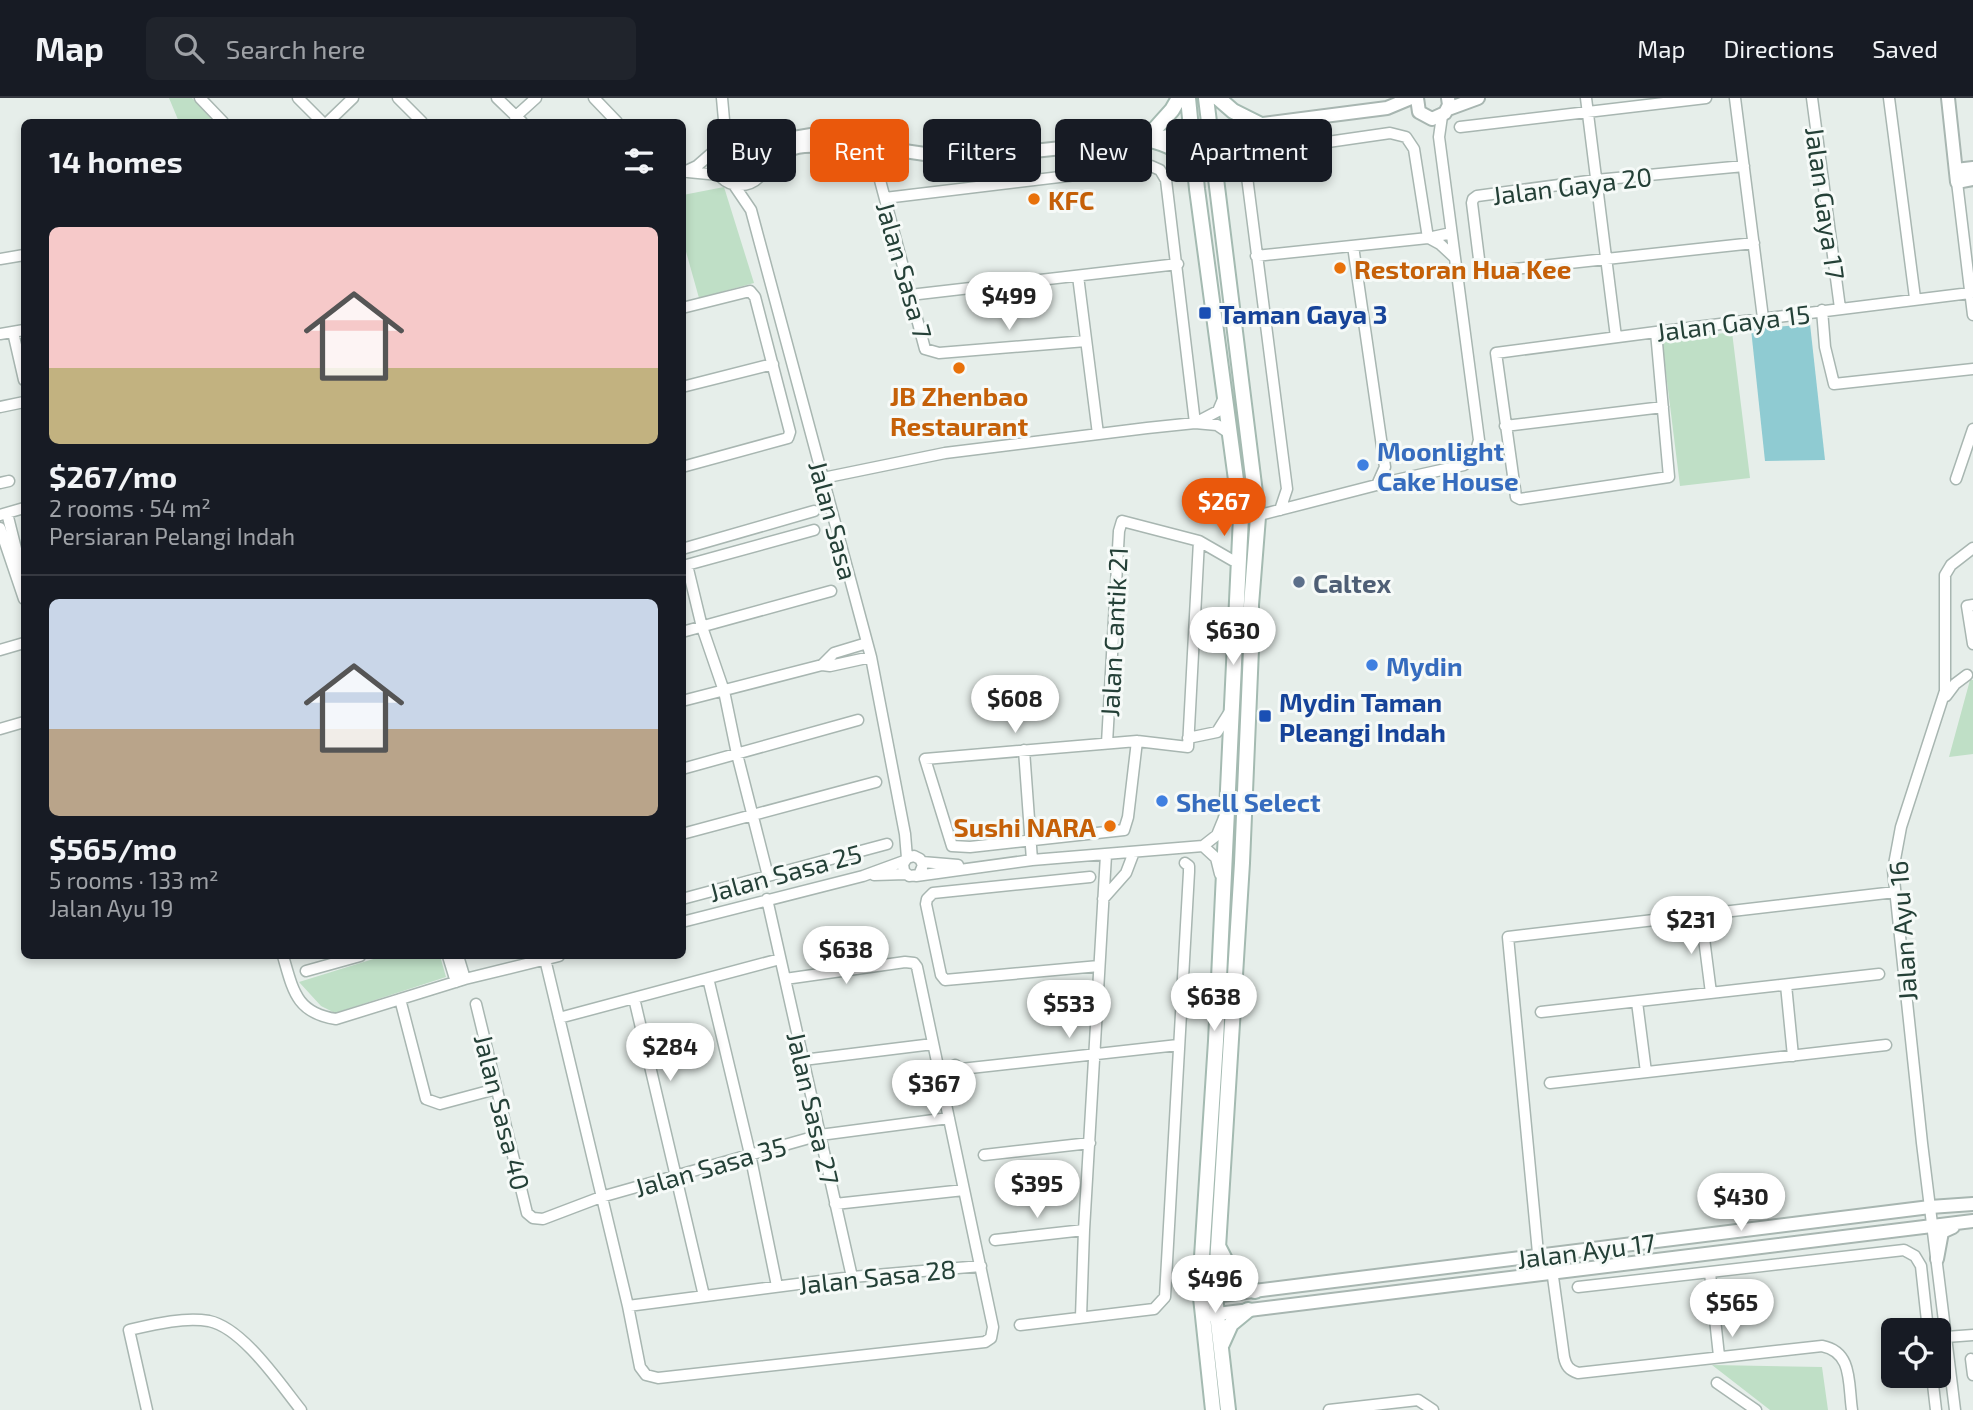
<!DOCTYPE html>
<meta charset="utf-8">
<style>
body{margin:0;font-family:"Exo 2",sans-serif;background:#20242c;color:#f1f3f6;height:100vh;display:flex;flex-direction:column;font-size:26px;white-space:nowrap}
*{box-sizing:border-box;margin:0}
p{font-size:23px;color:#9ea1a6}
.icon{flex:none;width:38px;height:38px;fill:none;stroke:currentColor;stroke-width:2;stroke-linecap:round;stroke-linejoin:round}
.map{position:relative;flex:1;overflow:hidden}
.drawer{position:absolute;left:21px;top:21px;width:665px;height:840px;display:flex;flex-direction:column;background:#171b24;border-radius:10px;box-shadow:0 4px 10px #0003}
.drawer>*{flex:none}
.guide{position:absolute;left:707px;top:21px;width:665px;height:63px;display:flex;gap:14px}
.controls{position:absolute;left:1881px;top:1220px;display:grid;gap:14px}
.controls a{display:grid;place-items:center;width:70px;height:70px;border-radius:10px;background:#171b24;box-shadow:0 4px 10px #0003;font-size:35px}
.price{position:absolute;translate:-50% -60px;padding:0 16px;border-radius:24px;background:#fff;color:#222;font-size:23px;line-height:46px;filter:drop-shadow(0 2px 4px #0008)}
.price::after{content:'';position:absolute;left:50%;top:42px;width:21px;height:16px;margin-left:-10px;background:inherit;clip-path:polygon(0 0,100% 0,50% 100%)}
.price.current{background:#ea580c;color:#fff}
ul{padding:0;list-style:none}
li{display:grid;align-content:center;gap:14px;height:371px;padding:0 28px}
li+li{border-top:2px solid #363941}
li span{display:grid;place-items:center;height:217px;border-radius:10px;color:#555}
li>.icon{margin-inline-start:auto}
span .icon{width:126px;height:126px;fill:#fffc;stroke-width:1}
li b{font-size:30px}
h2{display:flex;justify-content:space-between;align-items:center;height:84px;padding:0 28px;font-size:30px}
.chip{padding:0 24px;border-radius:10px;background:#171b24;box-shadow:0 4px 10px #0003;font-size:24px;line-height:63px}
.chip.current{background:#ea580c;color:#fff}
header{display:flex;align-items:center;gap:42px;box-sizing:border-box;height:98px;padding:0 35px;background:#171b24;border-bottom:2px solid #363941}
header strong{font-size:33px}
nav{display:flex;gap:38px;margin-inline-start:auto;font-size:24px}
.search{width:490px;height:63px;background:#20242c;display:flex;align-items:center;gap:18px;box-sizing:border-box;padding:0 24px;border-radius:10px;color:#9ea1a6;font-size:26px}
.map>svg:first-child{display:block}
.green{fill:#bfdfc6}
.water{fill:#8fcbd2}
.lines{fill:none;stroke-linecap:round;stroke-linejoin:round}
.minor-casing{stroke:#a8b6b1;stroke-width:13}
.tertiary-casing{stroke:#a8b6b1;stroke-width:16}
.secondary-casing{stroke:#a4bab1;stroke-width:18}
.minor{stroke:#fff;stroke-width:10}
.tertiary{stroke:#fff;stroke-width:12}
.secondary{stroke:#fff;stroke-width:14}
.food-dot{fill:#e8710a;stroke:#f6faf8;stroke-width:2.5}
.transit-dot{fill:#1a4fb4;stroke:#f6faf8;stroke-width:2.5}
.shop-dot{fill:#3f7fe0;stroke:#f6faf8;stroke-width:2.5}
.service-dot{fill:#5c6f8a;stroke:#f6faf8;stroke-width:2.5}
.labels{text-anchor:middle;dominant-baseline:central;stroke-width:6;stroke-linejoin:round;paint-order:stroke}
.street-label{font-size:26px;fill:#244037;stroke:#f6faf8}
.food-label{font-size:26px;font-weight:bold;fill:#c56008;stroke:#f6faf8;text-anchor:start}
.transit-label{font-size:26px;font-weight:bold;fill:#164399;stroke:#f6faf8;text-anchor:start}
.shop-label{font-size:26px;font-weight:bold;fill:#366cbe;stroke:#f6faf8;text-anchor:start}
.service-label{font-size:26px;font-weight:bold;fill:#4e5e75;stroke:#f6faf8;text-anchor:start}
</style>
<header>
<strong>Map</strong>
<div class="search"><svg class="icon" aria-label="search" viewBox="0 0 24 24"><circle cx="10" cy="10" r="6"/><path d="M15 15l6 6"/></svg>Search here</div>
<nav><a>Map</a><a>Directions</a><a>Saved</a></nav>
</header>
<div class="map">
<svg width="1973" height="1312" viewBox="0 0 1973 1312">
<rect width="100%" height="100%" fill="#e6eeea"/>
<!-- green -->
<path class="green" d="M169,0H192L214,24H179Z
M724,89L754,185L699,200L683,143V97Z
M1732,234L1750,380L1680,388L1662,243Z
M1970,582H1973V656L1949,659Z
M383,858H440L446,879L335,915L321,908L299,884Z
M1712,1267L1822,1269L1828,1312H1770Z"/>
<!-- water -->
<path class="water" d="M1810,226L1825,362L1765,363L1751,231Z"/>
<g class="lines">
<defs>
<path id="minor" d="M200,0L223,24
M298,0L322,24
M398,0L422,24
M497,0L522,24
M594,0L617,24
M1586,0L1616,239
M1735,0L1763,220
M1812,0L1840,210
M1889,0L1915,200
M515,19L536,0
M328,24L353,0
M1460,29L1706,0
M713 60a27 27 0 1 1 54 0a27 27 0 1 1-54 0Z
M721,41L724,22L722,0
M877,49V71L925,251L939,255L1086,243
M1744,68L1596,82L1477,98L1473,101L1472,105L1480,169L1486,174L1754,145
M688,74L719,77
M682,75L697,68L713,54
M1957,84L1973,217
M734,87L751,112L871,559L905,736L907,760L903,766L904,773L909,778L919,777L923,767L920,761L914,758L907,760
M885,100L1151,68L1160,72L1166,82L1195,325
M1429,140L1440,146L1454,159
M1353,148L1385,369L1377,387
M1256,158L1428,140L1451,135
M0,161L24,157
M1078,178L1098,336
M910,197L1178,166
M682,210L750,193L755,199L790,334L788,340L682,369
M1822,212L1825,249L1834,286L1973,271
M13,234L24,282
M1656,234L1669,379L1520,401L1516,399L1496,255L1656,234L1970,195
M0,236L24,232
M682,289L773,266
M0,309L24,304
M1199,323L1218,313L1224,299
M1505,328L1663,309
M823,380L945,355L1147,330L1195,325L1217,327L1229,335
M1956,381L1973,331
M0,385L9,383
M1280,412L1287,391L1246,71L1250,60L1259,54L1390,35L1406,39L1414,51L1428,140
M7,415L18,459L17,475
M0,417L24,410
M1252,419L1396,382L1464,367L1475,356L1479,342L1439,39L1442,18
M0,430L24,501
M682,451L814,413
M687,467L702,529L724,593L737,656L768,778
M683,468L814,432
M1973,507L1967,508L1973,546
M682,534L831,493
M0,552L24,545
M822,567L834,555L867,545
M1946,598L1955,586L1967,577
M682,603L822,567L830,568L871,559
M0,631L24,624
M1188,640L1217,634L1229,615
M1137,643L1128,719L1124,732L970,749L952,748L925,661L1137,643L1188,649L1199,443
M1107,645L1119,433L1122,423L1199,443L1232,462L1239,463
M1024,652L1032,762
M682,671L858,622
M682,736L876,684
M1203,748L1216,760L1220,776
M922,764L958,767
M874,777L906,776
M916,778L1032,762L1203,748L1217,737L1224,720
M1090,779L933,795L927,801L926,806L941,877L945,882L1099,868
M682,801L887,746
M767,801L852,1179
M1103,801L1126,775L1134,754
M1701,817L1711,895
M682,824L863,778L904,763
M283,858C293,892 296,915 336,921L465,881L559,858
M448,858L456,884
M458,858L465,881
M545,861L628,1208L640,1269L646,1277L658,1280L985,1244L991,1240L993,1229L917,869L914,865L905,864L785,881
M306,873L360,858
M708,880L750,1056L777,1188
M1786,887L1793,958
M634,900L704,1198
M400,901L426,1001L440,1006L496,991
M1637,904L1646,974
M476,906L527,1115L533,1120L543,1121L601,1099L820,1037L949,1020
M1541,914L1879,876
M559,920L780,861
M803,962L933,946
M955,967L961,971L1178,947
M1550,985L1886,947
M984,1057L1090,1045
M835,1106L964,1092
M995,1142L1084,1132
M1550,1157L1564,1259C1566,1268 1569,1272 1578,1275L1822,1248C1853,1254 1848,1285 1852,1312
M1710,1175L1719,1258
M1540,1176L1508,839L1895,794
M1578,1189L1904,1152L1915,1158L1921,1168L1928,1232
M628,1208L852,1179L981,1168
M1081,1219L1084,1132L1106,757
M1020,1227L1154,1211L1165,1199L1189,774V768L1185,765
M1946,1239L1973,1237
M1971,1261L1973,1277
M1932,1278L1936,1312
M1717,1285L1756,1312
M147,1312L129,1232C155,1226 183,1219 209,1223C243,1230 280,1286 301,1312
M1329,1312L1418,1302L1433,1312
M1955,1312L1922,1045L1893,772L1901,729L1945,593V477L1951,467L1973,450"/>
<path id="tertiary" d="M1417,0L1419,14L1432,21L1445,15L1449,7L1448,0
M1948,0L1957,84L1973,81
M1448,11L1478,0
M757,39L770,44L817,36L848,39L861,41L877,49L959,61L1146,41L1387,10L1411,0
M767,68C799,31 834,58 870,47
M1956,72L1973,70
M1937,1161L1942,1134L1953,1129
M1206,1199L1930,1109L1973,1106
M1209,1217L1973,1123"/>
<path id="secondary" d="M1188,0L1197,91L1241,419L1216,943L1200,1190L1213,1312
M1206,0L1258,419L1251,507V551L1242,765L1215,1198L1228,1312
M1218,0L1233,13L1259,26
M1146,41C1168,46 1184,52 1192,75
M1146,41L1172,12L1179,0
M1218,75C1224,46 1234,38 1259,26
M1219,1150L1234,1179L1255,1193
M1222,1246L1231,1226L1248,1212"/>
</defs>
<!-- minor casing -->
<use href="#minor" class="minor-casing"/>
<!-- tertiary casing -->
<use href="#tertiary" class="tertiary-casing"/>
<!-- secondary casing -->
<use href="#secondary" class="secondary-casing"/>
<!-- minor -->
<use href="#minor" class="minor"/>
<!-- tertiary -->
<use href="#tertiary" class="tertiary"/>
<!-- secondary -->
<use href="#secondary" class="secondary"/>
</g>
<!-- markers -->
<g class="food-dot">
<circle cx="1034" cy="101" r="7"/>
<circle cx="1340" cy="170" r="7"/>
<circle cx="959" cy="270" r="7"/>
<circle cx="1110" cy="728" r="7"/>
</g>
<g class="transit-dot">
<rect x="1198" y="208" width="14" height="14" rx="3.5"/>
<rect x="1258" y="611" width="14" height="14" rx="3.5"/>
</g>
<g class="shop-dot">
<circle cx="1363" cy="367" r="7"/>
<circle cx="1372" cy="567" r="7"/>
<circle cx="1162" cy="703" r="7"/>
</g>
<circle class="service-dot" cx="1299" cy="484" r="7"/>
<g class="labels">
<!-- street labels -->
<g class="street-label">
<text transform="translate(1572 87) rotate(-7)">Jalan Gaya 20</text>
<text transform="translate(1826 105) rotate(82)">Jalan Gaya 17</text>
<text transform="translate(905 172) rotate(74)">Jalan Sasa 7</text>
<text transform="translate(1733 224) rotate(-7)">Jalan Gaya 15</text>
<text transform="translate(834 422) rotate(75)">Jalan Sasa</text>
<text transform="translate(1113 534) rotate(-87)">Jalan Cantik 21</text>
<text transform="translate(785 774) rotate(-15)">Jalan Sasa 25</text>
<text transform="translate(1902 833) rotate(-94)">Jalan Ayu 16</text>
<text transform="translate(814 1010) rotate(77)">Jalan Sasa 27</text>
<text transform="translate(503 1014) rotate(76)">Jalan Sasa 40</text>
<text transform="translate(710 1068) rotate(-16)">Jalan Sasa 35</text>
<text transform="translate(1586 1152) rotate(-7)">Jalan Ayu 17</text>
<text transform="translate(877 1178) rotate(-6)">Jalan Sasa 28</text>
</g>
<!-- food labels -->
<g class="food-label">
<text x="1048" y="101">KFC</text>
<text x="1354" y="170">Restoran Hua Kee</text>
<text x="959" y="297" text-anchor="middle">JB Zhenbao<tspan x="959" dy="30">Restaurant</tspan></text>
<text x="1096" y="728" text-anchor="end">Sushi NARA</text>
</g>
<!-- transit labels -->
<g class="transit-label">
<text x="1219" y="215">Taman Gaya 3</text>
<text x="1279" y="603">Mydin Taman<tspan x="1279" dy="30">Pleangi Indah</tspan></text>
</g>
<!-- shop labels -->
<g class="shop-label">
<text x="1377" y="352">Moonlight<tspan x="1377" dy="30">Cake House</tspan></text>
<text x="1386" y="567">Mydin</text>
<text x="1176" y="703">Shell Select</text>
</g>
<!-- service labels -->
<g class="service-label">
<text x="1313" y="484">Caltex</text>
</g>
</g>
</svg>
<div class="controls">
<a><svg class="icon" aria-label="locate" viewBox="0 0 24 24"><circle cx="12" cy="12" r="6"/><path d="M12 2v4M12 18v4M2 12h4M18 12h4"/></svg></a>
</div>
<b class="price" style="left:1009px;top:234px">$499</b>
<b class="price current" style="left:1224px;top:440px">$267</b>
<b class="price" style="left:1233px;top:569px">$630</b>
<b class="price" style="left:1015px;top:637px">$608</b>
<b class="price" style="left:1691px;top:858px">$231</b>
<b class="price" style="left:846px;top:888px">$638</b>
<b class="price" style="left:1214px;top:935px">$638</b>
<b class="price" style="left:1069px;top:942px">$533</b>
<b class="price" style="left:670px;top:985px">$284</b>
<b class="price" style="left:934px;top:1022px">$367</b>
<b class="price" style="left:1037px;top:1122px">$395</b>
<b class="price" style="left:1741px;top:1135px">$430</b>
<b class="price" style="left:1215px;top:1217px">$496</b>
<b class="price" style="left:1732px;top:1241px">$565</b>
<div class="guide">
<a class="chip">Buy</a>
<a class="chip current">Rent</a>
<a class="chip">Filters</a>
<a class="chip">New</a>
<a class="chip">Apartment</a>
</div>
<section class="drawer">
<h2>14 homes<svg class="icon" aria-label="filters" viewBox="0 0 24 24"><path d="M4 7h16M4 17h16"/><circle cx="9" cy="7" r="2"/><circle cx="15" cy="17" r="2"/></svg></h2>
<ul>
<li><span style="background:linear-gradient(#f6c9c9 65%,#c2b280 0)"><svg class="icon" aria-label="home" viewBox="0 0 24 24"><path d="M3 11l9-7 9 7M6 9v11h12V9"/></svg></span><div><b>$267/mo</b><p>2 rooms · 54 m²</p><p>Persiaran Pelangi Indah</p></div></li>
<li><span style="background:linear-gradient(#c9d6e8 60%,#b9a48a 0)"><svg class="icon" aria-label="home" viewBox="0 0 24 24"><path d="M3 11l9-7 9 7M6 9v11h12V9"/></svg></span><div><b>$565/mo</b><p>5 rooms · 133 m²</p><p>Jalan Ayu 19</p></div></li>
</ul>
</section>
</div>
